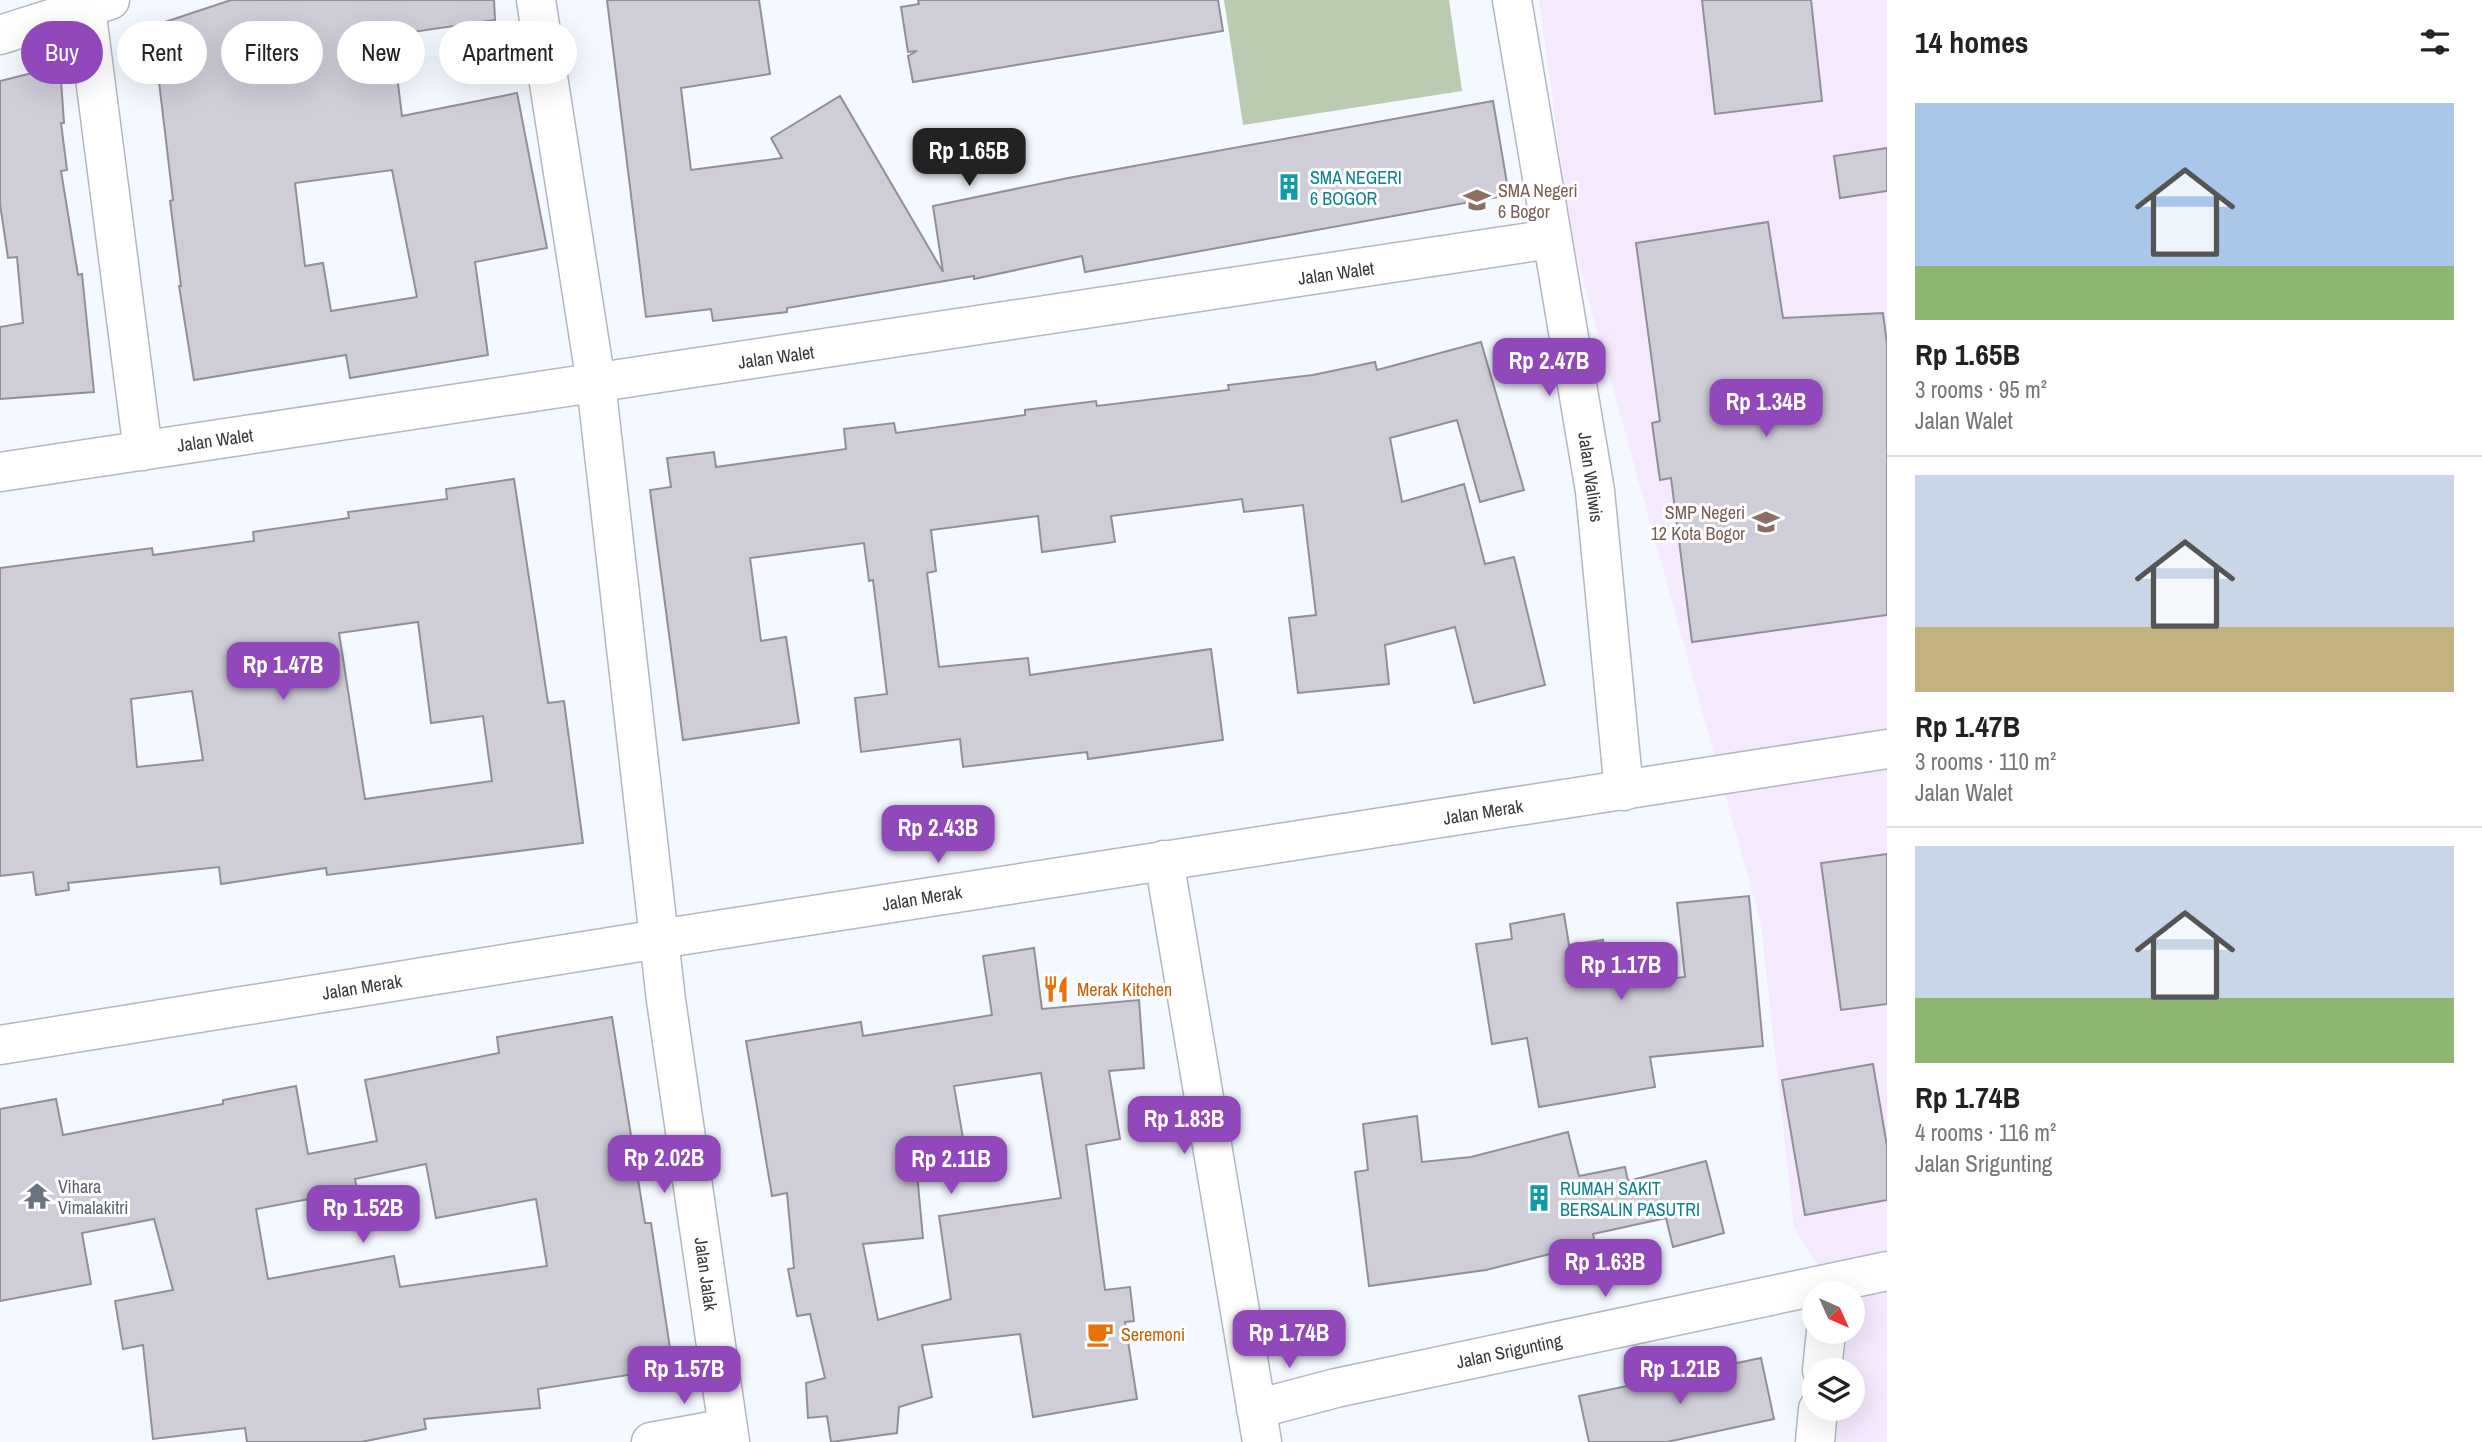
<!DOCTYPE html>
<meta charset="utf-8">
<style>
body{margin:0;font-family:"Archivo Narrow",sans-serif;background:#f6f6f6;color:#222;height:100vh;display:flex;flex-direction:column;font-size:26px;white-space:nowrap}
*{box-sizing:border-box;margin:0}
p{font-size:23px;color:#767676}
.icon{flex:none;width:38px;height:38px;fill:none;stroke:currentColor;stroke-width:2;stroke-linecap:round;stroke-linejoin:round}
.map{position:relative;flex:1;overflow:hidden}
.sheet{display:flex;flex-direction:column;background:#fff;width:595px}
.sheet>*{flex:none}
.guide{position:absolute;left:21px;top:21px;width:665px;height:63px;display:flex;gap:14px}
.needle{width:46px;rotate:135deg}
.buttons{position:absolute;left:1802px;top:1281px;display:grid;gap:14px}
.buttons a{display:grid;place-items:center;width:63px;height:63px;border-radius:50%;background:#fff;box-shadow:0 7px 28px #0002;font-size:35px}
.price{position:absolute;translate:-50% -60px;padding:0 16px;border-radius:14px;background:#9148bb;color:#fff;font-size:23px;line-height:46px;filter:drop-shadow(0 2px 4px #0008)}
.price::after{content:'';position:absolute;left:50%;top:42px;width:21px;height:16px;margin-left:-10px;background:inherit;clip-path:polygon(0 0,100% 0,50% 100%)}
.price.on{background:#222;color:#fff}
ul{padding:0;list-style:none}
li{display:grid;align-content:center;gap:14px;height:371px;padding:0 28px}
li+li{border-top:2px solid #e0e0e0}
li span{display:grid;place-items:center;height:217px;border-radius:0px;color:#555}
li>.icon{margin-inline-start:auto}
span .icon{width:126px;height:126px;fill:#fffc;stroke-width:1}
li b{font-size:30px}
h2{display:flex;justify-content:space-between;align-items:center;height:84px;padding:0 28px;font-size:30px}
.tag{padding:0 24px;border-radius:32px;background:#fff;box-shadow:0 7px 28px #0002;font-size:24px;line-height:63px}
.tag.on{background:#9148bb;color:#fff}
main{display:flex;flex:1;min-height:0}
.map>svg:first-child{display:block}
.commercial{fill:#f4e9fd}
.green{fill:#bbcbb2}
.building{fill:#cfcdd8;stroke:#928f9a;stroke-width:2;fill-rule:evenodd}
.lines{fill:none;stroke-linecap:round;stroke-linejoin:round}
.street-casing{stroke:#b2b8c2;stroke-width:41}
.secondary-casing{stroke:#b2b8c2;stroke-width:41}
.street{stroke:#fff;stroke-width:38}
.secondary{stroke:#fff;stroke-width:38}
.labels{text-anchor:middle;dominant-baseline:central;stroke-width:6;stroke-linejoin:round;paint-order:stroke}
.culture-label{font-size:18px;fill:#0d838f;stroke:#fff;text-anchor:start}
.education-label{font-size:18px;fill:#785e54;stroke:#fff;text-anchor:start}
.street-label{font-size:18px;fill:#36393d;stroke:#fff}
.food-label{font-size:18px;fill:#c56008;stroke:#fff;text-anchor:start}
.worship-label{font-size:18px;fill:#5b616d;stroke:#fff;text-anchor:start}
</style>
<main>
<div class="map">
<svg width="1887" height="1442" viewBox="0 0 1887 1442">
<rect width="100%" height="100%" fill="#f4f8ff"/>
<!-- commercial -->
<path class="commercial" d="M1539,0H1887V1442H1819L1821,1409H1853V1370H1824L1827,1332H1853V1293L1830,1288L1794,1227L1761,924L1571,236Z"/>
<!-- green -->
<path class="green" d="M1224,0H1449L1462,91L1243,125Z"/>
<!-- building -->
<path class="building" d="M231,0H494L495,20L392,35L402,116L517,93L547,248L475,262L488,355L350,378L346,355L194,380L179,286H181L170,201L173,200L158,73L174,70L159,24ZM392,170L417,297L331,311L323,263L305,266L295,183Z
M607,0H759L770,74L681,88L691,170L782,158L771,138L840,96L943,272L933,206L1068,178L1493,101L1509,195L1085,272L1082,256L974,279V276L787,308V312L713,321L711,309L646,317Z
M918,0H1218L1223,31L913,82L908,56L917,51L908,52L901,7L919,4Z
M1702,0H1811L1822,101L1715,114Z
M60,66L64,123H61L67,170L61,171L78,275L82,274L94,392L0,399V327L23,323L17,257L8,258L0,204V81Z
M1887,148V191L1840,198L1834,156Z
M1768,222L1783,318L1883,313L1887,344V615L1692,642L1671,478L1660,480L1652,423L1660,421L1636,243Z
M1481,342L1524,490L1480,502L1457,420L1390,438L1402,502L1464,484L1485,564L1514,557L1545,685L1474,703L1455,627L1385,645L1389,684L1298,693L1289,618L1316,615L1303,505L1244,512L1242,499L1111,516L1115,542L1042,552L1038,516L931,530L936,571L927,573L939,667L1028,658L1030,675L1211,649L1223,740L1088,759L1087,752L963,767L960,739L861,752L855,698L887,694L873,580L869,581L864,543L750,558L761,641L786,637L799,723L683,740L650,490L671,487L667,458L714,452L716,467L846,449L844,429L894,423L896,433L1025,415V410L1096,401L1097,406L1229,390L1228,385L1313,375L1375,362L1377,370Z
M514,479L548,703L564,701L583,843L327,875L326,868L221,884L219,867L68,883L69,890L36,895L33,872L0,876V568L152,548L153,555L254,541L253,532L349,518L348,512L447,499L446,489ZM418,622L431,723L483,716L492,781L365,799L339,633ZM192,691L203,760L137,767L131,699Z
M1887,854V1004L1841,1010L1821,863Z
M1749,896L1763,1046L1650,1057L1655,1087L1539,1107L1527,1038L1492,1044L1476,944L1512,939L1510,924L1564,914L1569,945L1603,940L1611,986L1685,977L1677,903Z
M1034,948L1042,1009L1139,1000L1144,1068L1109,1071L1120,1139L1086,1145L1105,1290L1130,1287L1134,1321L1125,1322L1137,1399L1033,1417L1020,1334L922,1345L932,1397L899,1407L897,1433L831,1442L827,1416L808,1418L806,1383L825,1378L810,1314L797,1316L788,1269L794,1268L787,1193L772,1196L746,1041L861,1022L863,1036L992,1015L983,956ZM1041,1073L1061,1198L939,1216L951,1299L878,1320L863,1244L923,1238L915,1152L964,1144L954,1086Z
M612,1017L645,1223H651L673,1368L538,1389L540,1408L424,1419L426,1429L361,1442H247L245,1428L153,1439L143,1345L123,1349L115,1301L173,1290L154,1219L82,1233L91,1284L0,1301V1109L56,1099L63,1135L223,1104V1100L296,1086L308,1154L377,1141L365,1080L499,1053L497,1037ZM426,1164L436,1218L536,1199L547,1266L400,1287L394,1256L268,1279L256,1209L357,1190L355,1179Z
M1873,1064L1887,1146V1200L1805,1215L1782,1080Z
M1417,1116L1422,1162L1471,1157L1568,1132L1579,1176L1625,1167L1628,1181L1706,1161L1724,1233L1673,1247L1666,1218L1593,1234L1595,1243L1486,1270L1369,1286L1355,1172L1368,1170L1363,1124Z
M1761,1358L1774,1419L1667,1442H1589L1579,1396Z"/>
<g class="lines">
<defs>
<path id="street" d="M536,0L596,383L666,1000L730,1442
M1512,0L1595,491L1624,791
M86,8L143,451
M0,35L110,0
M0,472L1551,239
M1164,860L1262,1442
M1822,1370L1826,1332
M1256,1409L1336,1388L1887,1271
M651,1442L728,1428
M1815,1442L1818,1409"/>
<path id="secondary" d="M0,1045L659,939L1887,749"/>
</defs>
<!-- street casing -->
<use href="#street" class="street-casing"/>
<!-- secondary casing -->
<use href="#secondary" class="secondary-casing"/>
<!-- street -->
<use href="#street" class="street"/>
<!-- secondary -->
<use href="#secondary" class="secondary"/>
</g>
<!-- icons -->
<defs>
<symbol id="building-bare" viewBox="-9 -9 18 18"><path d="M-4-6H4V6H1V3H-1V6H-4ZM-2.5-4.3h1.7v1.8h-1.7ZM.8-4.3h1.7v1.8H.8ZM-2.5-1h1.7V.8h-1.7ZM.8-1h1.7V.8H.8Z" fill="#0f9aa8" stroke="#fff" stroke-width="2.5" paint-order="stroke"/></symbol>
<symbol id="school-bare" viewBox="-9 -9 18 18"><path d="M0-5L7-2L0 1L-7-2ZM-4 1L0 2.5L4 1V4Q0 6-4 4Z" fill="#8d6e63" stroke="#fff" stroke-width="2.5" paint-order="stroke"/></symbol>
<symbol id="restaurant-bare" viewBox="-9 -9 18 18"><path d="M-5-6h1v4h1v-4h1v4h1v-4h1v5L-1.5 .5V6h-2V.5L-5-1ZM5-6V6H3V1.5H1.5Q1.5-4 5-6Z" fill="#e8710a" stroke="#fff" stroke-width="2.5" paint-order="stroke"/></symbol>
<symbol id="temple-bare" viewBox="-9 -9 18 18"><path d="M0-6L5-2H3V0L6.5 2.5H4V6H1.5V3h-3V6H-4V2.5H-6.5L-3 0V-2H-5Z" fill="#6b7280" stroke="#fff" stroke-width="2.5" paint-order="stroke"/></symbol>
<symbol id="cafe-bare" viewBox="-9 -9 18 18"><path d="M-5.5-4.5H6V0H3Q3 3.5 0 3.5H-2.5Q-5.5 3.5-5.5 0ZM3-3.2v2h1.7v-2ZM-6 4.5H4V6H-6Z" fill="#e8710a" stroke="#fff" stroke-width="2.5" paint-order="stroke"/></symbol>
</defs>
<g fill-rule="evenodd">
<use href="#building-bare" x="1270" y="168" width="38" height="38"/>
<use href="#school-bare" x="1458" y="181" width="38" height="38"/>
<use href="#school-bare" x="1747" y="503" width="38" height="38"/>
<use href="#restaurant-bare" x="1037" y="970" width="38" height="38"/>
<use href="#temple-bare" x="18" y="1177" width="38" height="38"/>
<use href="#building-bare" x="1520" y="1179" width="38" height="38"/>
<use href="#cafe-bare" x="1081" y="1315" width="38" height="38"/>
</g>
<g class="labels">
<!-- culture labels -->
<g class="culture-label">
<text x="1310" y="177">SMA NEGERI<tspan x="1310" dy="21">6 BOGOR</tspan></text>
<text x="1560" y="1188">RUMAH SAKIT<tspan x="1560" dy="21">BERSALIN PASUTRI</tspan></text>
</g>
<!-- education labels -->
<g class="education-label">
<text x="1498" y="190">SMA Negeri<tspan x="1498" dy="21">6 Bogor</tspan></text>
<text x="1745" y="512" text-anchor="end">SMP Negeri<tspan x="1745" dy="21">12 Kota Bogor</tspan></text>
</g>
<!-- street labels -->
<g class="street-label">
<text transform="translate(1336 273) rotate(-8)">Jalan Walet</text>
<text transform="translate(776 357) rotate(-8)">Jalan Walet</text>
<text transform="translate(215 440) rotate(-8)">Jalan Walet</text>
<text transform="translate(1591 477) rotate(82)">Jalan Waliwis</text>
<text transform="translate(1483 812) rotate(-9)">Jalan Merak</text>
<text transform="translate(922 898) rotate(-9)">Jalan Merak</text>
<text transform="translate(362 987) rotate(-9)">Jalan Merak</text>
<text transform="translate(706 1274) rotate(82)">Jalan Jalak</text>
<text transform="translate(1509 1351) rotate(-12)">Jalan Srigunting</text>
</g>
<!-- food labels -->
<g class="food-label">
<text x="1077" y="989">Merak Kitchen</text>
<text x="1121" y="1334">Seremoni</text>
</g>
<!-- worship labels -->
<g class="worship-label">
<text x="58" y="1186">Vihara<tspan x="58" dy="21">Vimalakitri</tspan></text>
</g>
</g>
</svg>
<div class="buttons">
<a><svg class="needle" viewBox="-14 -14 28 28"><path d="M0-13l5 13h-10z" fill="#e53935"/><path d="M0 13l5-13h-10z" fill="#767676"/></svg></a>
<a><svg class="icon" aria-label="layers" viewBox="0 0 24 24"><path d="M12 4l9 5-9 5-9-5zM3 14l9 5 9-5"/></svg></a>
</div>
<b class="price on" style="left:969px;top:188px">Rp 1.65B</b>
<b class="price" style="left:1549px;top:398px">Rp 2.47B</b>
<b class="price" style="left:1766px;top:439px">Rp 1.34B</b>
<b class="price" style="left:283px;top:702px">Rp 1.47B</b>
<b class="price" style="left:938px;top:865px">Rp 2.43B</b>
<b class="price" style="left:1621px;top:1002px">Rp 1.17B</b>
<b class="price" style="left:1184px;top:1156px">Rp 1.83B</b>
<b class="price" style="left:664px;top:1195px">Rp 2.02B</b>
<b class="price" style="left:951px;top:1196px">Rp 2.11B</b>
<b class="price" style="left:363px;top:1245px">Rp 1.52B</b>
<b class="price" style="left:1605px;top:1299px">Rp 1.63B</b>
<b class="price" style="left:1289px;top:1370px">Rp 1.74B</b>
<b class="price" style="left:684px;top:1406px">Rp 1.57B</b>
<b class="price" style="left:1680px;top:1406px">Rp 1.21B</b>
<div class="guide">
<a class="tag on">Buy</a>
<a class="tag">Rent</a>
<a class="tag">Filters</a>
<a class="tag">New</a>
<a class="tag">Apartment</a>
</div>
</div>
<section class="sheet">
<h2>14 homes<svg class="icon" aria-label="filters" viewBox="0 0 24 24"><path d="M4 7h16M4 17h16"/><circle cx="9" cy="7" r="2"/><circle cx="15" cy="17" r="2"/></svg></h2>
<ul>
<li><span style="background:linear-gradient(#a9c7e8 75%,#8fb573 0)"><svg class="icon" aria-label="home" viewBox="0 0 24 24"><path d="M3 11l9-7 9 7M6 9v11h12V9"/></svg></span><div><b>Rp 1.65B</b><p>3 rooms · 95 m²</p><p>Jalan Walet</p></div></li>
<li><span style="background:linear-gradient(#c9d6e8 70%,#c2b280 0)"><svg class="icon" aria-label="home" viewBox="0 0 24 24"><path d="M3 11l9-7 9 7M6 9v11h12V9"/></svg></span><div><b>Rp 1.47B</b><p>3 rooms · 110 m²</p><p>Jalan Walet</p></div></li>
<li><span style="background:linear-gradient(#c9d6e8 70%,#8fb573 0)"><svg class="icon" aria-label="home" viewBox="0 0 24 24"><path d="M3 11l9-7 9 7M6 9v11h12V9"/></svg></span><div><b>Rp 1.74B</b><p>4 rooms · 116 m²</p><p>Jalan Srigunting</p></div></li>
</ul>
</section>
</main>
